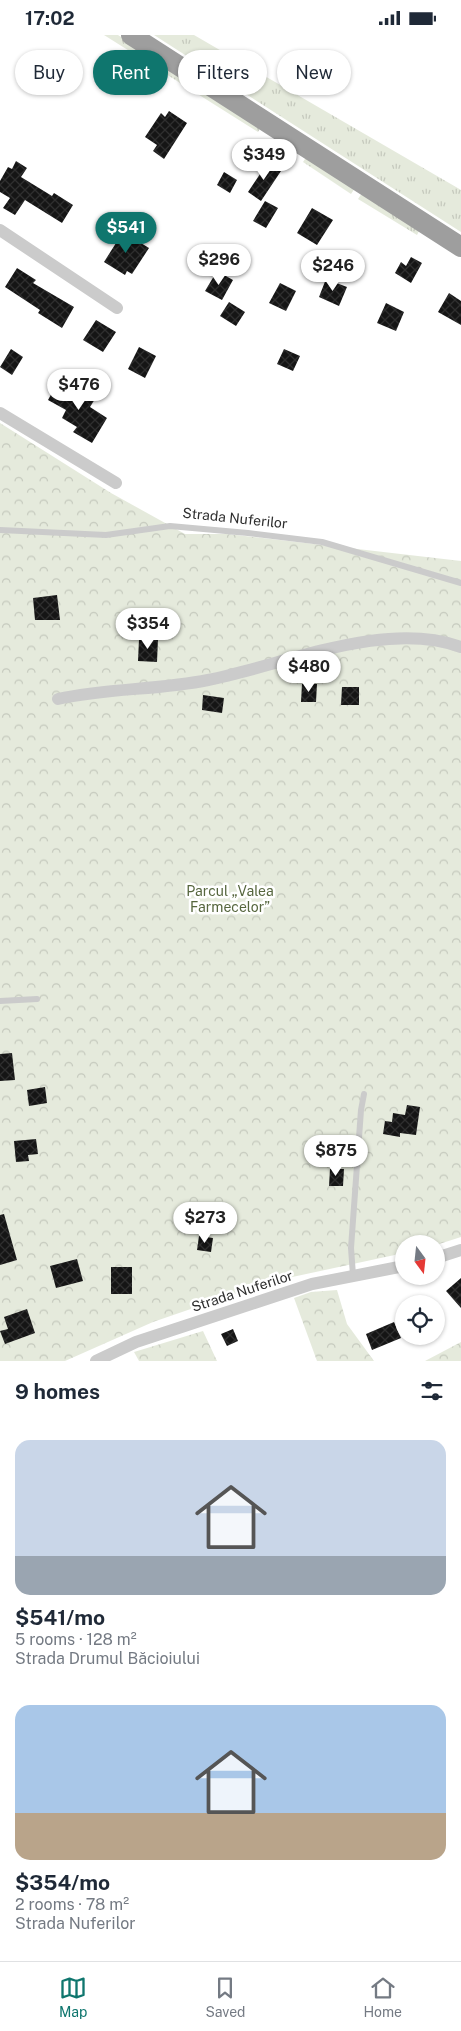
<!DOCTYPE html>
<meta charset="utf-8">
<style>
body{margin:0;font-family:"Public Sans",sans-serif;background:#f6f6f7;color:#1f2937;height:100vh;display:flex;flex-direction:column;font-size:19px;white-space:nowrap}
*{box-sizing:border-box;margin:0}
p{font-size:16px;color:#747a83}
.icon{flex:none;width:28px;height:28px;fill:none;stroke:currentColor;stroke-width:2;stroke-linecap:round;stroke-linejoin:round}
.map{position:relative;height:1326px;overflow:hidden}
.details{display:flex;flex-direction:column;background:#fff;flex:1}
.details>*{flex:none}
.banner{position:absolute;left:15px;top:15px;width:431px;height:45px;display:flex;gap:10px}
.needle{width:32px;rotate:165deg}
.tools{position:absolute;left:395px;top:1200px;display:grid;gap:10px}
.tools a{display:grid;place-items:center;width:50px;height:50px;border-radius:50%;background:#fff;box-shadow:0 1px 4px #0004;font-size:25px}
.price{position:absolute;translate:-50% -42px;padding:0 11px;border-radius:18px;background:#fff;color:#222;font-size:16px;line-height:32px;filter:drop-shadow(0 1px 2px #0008)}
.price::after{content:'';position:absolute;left:50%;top:30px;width:15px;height:11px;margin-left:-8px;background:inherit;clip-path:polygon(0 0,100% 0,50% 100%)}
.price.on{background:#0f766e;color:#fff}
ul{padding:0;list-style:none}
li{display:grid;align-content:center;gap:10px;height:265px;padding:0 15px}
li span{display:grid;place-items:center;height:155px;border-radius:15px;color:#555}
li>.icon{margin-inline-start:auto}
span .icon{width:90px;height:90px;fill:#fffc;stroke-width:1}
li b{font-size:21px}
h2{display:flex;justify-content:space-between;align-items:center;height:60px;padding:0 15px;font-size:21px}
.tag{padding:0 18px;border-radius:22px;background:#fff;box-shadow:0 1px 4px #0004;font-size:18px;line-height:45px}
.tag.on{background:#0f766e;color:#fff}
.status{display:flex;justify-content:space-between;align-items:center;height:35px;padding:0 25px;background:#fff;direction:ltr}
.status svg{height:14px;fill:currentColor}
.tabs{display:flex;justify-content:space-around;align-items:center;height:70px;border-top:1px solid #e0e1e3;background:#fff;font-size:14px;color:#747a83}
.tabs a{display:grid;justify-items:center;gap:2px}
.tabs .on{color:#0f766e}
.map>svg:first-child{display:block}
.grass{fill:url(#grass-tufts)}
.forest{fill:url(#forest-crowns)}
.building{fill:url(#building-cross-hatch)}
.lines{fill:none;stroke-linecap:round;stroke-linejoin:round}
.service{stroke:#cbcbcb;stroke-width:6}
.minor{stroke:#cbcbcb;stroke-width:12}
.trunk{stroke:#9e9e9e;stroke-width:20}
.labels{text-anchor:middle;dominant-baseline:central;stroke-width:5;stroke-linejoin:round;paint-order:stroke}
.street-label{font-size:14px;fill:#2e2e2e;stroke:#fff}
.park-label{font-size:14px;fill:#56663e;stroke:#fff}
</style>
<div class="status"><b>17:02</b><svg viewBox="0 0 49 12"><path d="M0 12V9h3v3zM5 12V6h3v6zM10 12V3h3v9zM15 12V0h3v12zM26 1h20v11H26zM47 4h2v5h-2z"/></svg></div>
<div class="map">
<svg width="461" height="1326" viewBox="0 0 461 1326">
<defs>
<pattern id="grass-tufts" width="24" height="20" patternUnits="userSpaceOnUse" patternTransform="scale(1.25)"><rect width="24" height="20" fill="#e5eadc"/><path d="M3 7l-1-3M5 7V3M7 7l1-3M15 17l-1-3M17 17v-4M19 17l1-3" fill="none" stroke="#c5c9bd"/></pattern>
<pattern id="forest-crowns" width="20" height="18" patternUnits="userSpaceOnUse" patternTransform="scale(1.25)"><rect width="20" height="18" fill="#e5eadc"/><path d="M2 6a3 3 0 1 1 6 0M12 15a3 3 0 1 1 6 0" fill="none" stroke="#c5c9bd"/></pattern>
<pattern id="building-cross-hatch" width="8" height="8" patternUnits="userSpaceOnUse" patternTransform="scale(1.25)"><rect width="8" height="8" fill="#151515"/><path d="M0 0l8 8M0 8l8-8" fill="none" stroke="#2f2f2f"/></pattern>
</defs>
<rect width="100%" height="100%" fill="#fff"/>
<!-- grass -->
<path class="grass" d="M104,0H118L261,92L258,97Z
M154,0H194L456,152L461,155V197Z
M307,121L355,153L351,159L303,127Z
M362,158L420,194L417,200L358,164Z"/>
<!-- forest -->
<path class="forest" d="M0,388L111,458L185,499H227L461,526V1202L436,1210L404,1209V1218L269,1247L153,1287L65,1326H0Z
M337,1255L347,1289L374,1326H317L294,1263L311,1257Z
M203,1296L217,1326H139L134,1317Z
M461,1307V1326H425Z"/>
<!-- building -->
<path class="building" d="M169,76L187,88L164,124L153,116L157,110L145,102L161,78L165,82Z
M16,126L27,133L21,142L52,161L54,158L73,170L62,188L25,165L15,180L3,173L10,163L0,157V146L8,132L12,134Z
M268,127L281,136L261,166L248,157Z
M224,137L237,145L230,158L217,150Z
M265,166L278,173L266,193L253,186Z
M312,173L333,185L317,210L297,198Z
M123,197L149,213L132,239L127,236L125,240L104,227Z
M411,222L422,228L411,248L395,238L401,227L406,231Z
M17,233L36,245L33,248L74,272L62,293L38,278L40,275L5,252Z
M217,236L233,245L222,265L205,256Z
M326,244L347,252L339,271L319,262Z
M280,248L296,256L286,276L269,268Z
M449,258L461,266V290L438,277Z
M229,267L245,277L236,291L220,281Z
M386,268L404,277L396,296L377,288Z
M96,285L116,297L103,317L83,305Z
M139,312L156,321L145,343L128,334Z
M11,314L23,322L12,340L0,332Z
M284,314L300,321L293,336L277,329Z
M58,347L74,357L77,352L95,364L90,372L107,383L92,408L73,397L77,392L62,383L66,375L48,365Z
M57,560L60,585H35L33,563Z
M139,604H158L157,627L138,626Z
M302,649H317L316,667H301Z
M342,652H359V670H341Z
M203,660L224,663L222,678L202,675Z
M12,1018L15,1045L0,1046V1019Z
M45,1052L47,1068L29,1071L27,1055Z
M407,1070L420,1072L416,1100L400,1098V1102L383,1099L385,1086L392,1087L393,1078L405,1080Z
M36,1104L38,1119L28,1120L29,1126L16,1127L14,1106Z
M330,1134H344L343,1151H329Z
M4,1179L17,1225L0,1230V1180Z
M199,1201L213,1203L211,1217L197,1215Z
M77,1224L83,1246L56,1253L50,1231Z
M111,1232H132V1259H111Z
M461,1243V1273L446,1256Z
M27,1274L35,1298L5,1309L0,1296L8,1294L4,1282Z
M394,1287L401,1303L372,1315L366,1299Z
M233,1294L238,1306L227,1311L221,1299Z"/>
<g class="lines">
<!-- service -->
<path class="service" d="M0,495L106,500L170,491L248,498L322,507L461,548
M0,966L37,964
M353,1240L351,1213L361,1075L364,1059"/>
<!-- minor -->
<path class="minor" d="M0,195L117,273
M0,378L116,448
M58,664C107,653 159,655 208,645C285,630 385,584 461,612
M436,1223L461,1215
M96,1326L136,1307L312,1249L404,1231"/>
<!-- trunk -->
<path class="trunk" d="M131,0L461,212"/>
</g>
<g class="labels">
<!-- street labels -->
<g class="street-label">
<text transform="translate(235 483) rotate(6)">Strada Nuferilor</text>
<text transform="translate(242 1256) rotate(-18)">Strada Nuferilor</text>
</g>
<!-- park labels -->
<g class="park-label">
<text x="230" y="856">Parcul „Valea<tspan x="230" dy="16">Farmecelor”</tspan></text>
</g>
</g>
</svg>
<div class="tools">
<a><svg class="needle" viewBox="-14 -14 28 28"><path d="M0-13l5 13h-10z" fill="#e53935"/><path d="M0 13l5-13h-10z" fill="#747a83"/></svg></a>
<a><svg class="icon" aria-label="locate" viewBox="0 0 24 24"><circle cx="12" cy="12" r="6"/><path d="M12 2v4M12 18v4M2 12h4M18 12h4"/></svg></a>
</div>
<b class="price" style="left:264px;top:146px">$349</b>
<b class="price on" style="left:126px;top:219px">$541</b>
<b class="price" style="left:219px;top:251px">$296</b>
<b class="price" style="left:333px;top:257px">$246</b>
<b class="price" style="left:79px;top:376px">$476</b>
<b class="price" style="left:148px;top:615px">$354</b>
<b class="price" style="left:309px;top:658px">$480</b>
<b class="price" style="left:336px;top:1142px">$875</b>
<b class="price" style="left:205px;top:1209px">$273</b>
<div class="banner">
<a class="tag">Buy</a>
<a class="tag on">Rent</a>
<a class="tag">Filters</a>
<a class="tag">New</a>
</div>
</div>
<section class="details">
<h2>9 homes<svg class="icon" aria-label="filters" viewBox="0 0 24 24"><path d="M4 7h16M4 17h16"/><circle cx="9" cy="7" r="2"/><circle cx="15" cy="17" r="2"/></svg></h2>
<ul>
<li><span style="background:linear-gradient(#c9d6e8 75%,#9aa5b1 0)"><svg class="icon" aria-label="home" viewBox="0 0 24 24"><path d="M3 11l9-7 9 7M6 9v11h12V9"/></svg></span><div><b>$541/mo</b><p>5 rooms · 128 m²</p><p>Strada Drumul Băcioiului</p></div></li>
<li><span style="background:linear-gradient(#a9c7e8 70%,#b9a48a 0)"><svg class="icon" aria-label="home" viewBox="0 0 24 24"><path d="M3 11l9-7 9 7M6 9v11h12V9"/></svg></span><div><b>$354/mo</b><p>2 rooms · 78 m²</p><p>Strada Nuferilor</p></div></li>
</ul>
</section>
<nav class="tabs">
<a class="on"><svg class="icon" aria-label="map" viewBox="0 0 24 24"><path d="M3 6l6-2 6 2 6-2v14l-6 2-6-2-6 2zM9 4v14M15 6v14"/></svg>Map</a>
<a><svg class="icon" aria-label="saved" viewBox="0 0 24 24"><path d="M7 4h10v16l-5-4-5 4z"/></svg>Saved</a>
<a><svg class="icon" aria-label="home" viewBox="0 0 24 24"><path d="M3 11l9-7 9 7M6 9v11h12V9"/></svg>Home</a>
</nav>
